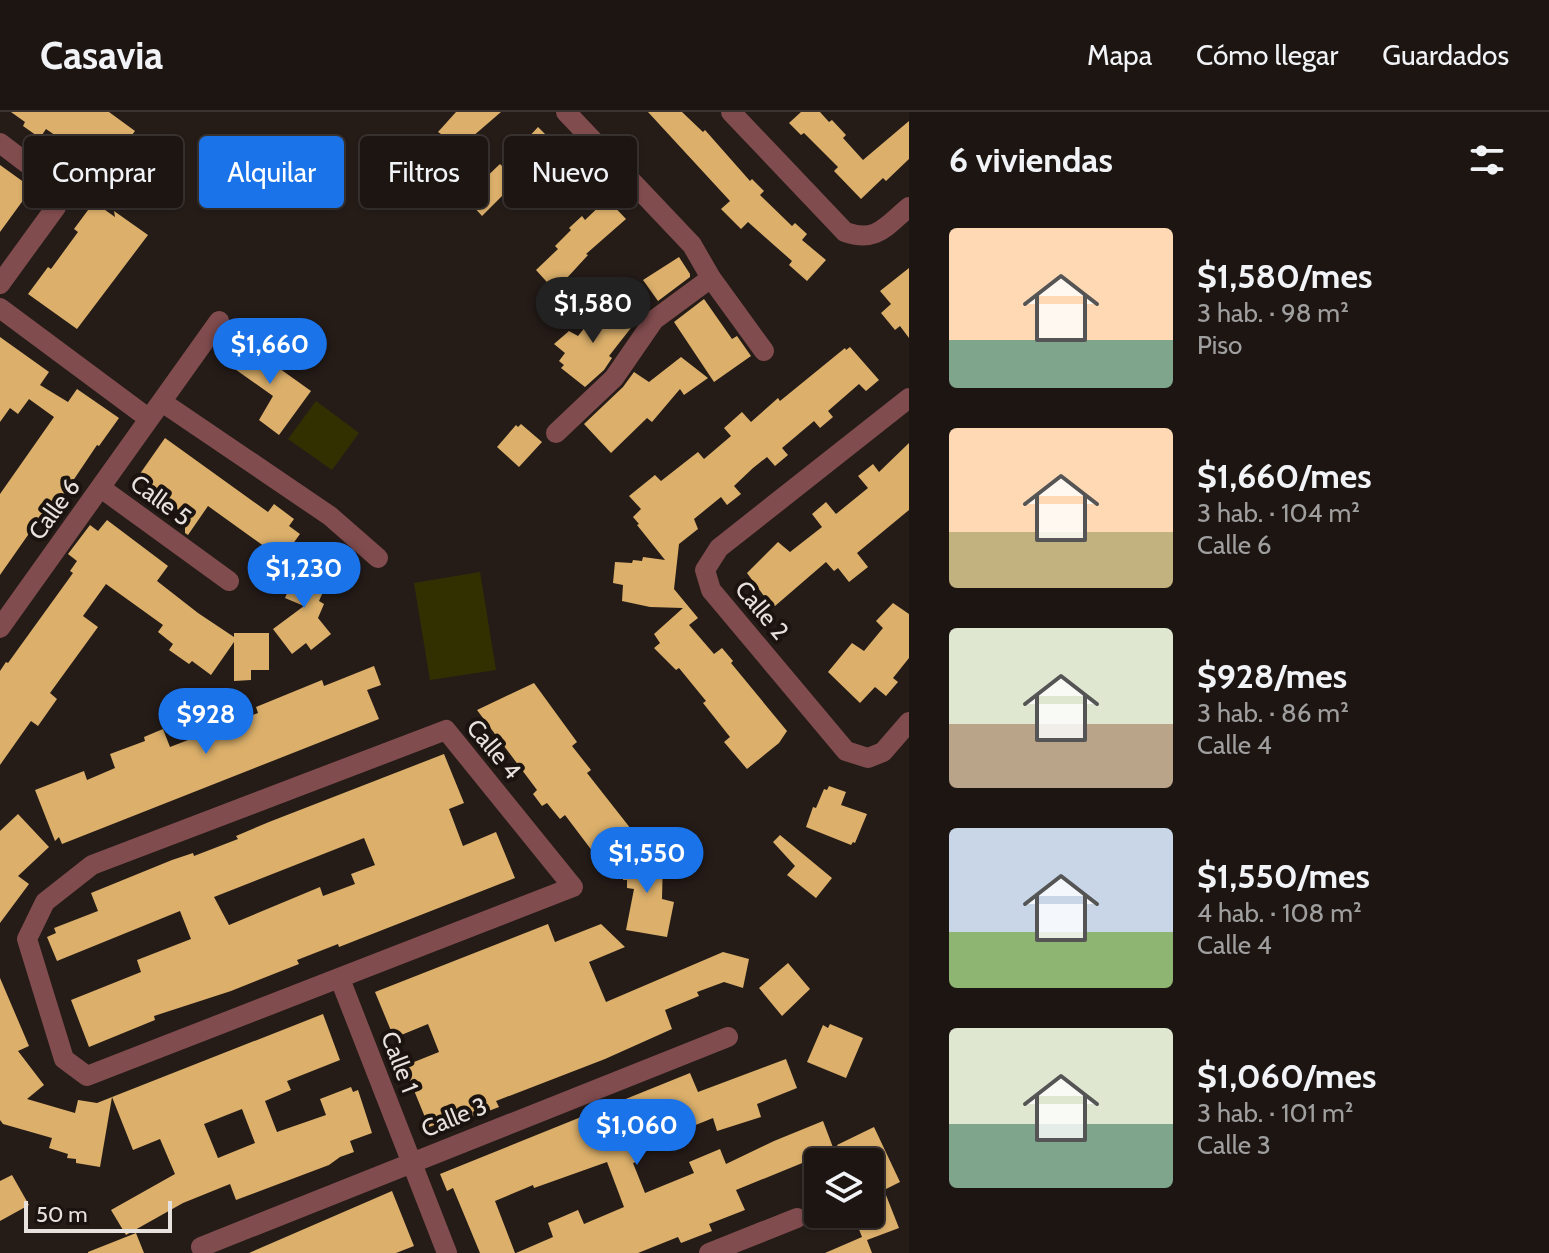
<!DOCTYPE html>
<html lang="es">
<meta charset="utf-8">
<style>
body{margin:0;font-family:Cabin,sans-serif;background:#292220;color:#f1f3f6;height:100vh;display:flex;flex-direction:column;font-size:30px;white-space:nowrap}
*{box-sizing:border-box;margin:0}
p{font-size:26px;color:#a09f9f}
.icon{flex:none;width:44px;height:44px;fill:none;stroke:currentColor;stroke-width:2;stroke-linecap:round;stroke-linejoin:round}
.map{position:relative;flex:1;overflow:hidden}
.panel{display:flex;flex-direction:column;background:#1c1512;width:640px}
.panel>*{flex:none}
.banner{position:absolute;left:24px;top:24px;width:760px;height:72px;display:flex;gap:16px}
.buttons{position:absolute;left:804px;top:1036px;display:grid;gap:16px}
.buttons a{display:grid;place-items:center;width:80px;height:80px;border-radius:8px;background:#1c1512;box-shadow:0 2px 6px #0004,0 0 0 2px #3a3432;font-size:40px}
.scale{position:absolute;left:24px;bottom:20px;width:148px;box-sizing:border-box;padding-left:8px;border:4px solid #e8e2df;border-top:0;font-size:22px;line-height:28px;white-space:nowrap;color:#e8e2df;-webkit-text-stroke:6px #1b130f;paint-order:stroke}
.price{position:absolute;translate:-50% -68px;padding:0 18px;border-radius:28px;background:#1a73e8;color:#fff;font-size:26px;line-height:52px;filter:drop-shadow(0 2px 4px #0008)}
.price::after{content:'';position:absolute;left:50%;top:48px;width:24px;height:18px;margin-left:-12px;background:inherit;clip-path:polygon(0 0,100% 0,50% 100%)}
.price.active{background:#222;color:#fff}
ul{padding:0;list-style:none}
li{display:flex;align-items:center;gap:24px;height:200px;padding:0 40px}
li span{display:grid;place-items:center;flex:none;width:224px;height:160px;border-radius:8px;color:#555}
li>.icon{margin-inline-start:auto}
span .icon{width:96px;height:96px;fill:#fffc;stroke-width:1}
li b{font-size:34px}
h2{display:flex;justify-content:space-between;align-items:center;height:96px;padding:0 40px;font-size:34px}
.tag{padding:0 28px;border-radius:8px;background:#1c1512;box-shadow:0 2px 6px #0004,0 0 0 2px #3a3432;font-size:28px;line-height:72px}
.tag.active{background:#1a73e8;color:#fff}
header{display:flex;align-items:center;gap:48px;box-sizing:border-box;height:112px;padding:0 40px;background:#1c1512;border-bottom:2px solid #3a3432}
header strong{font-size:38px}
nav{display:flex;gap:44px;margin-inline-start:auto;font-size:28px}
main{display:flex;flex:1;min-height:0}
.map>svg:first-child{display:block}
.garden{fill:#323000}
.building{fill:#dcb06b;fill-rule:evenodd}
.lines{fill:none;stroke-linecap:round;stroke-linejoin:round}
.minor{stroke:#814c4e;stroke-width:20}
.labels{text-anchor:middle;dominant-baseline:central;stroke-width:8;stroke-linejoin:round;paint-order:stroke}
.street-label{font-size:24px;fill:#e8e2df;stroke:#1b130f}
</style>
<header>
<strong>Casavia</strong>
<nav><a>Mapa</a><a>Cómo llegar</a><a>Guardados</a></nav>
</header>
<main>
<div class="map">
<svg width="909" height="1141" viewBox="0 0 909 1141">
<rect width="100%" height="100%" fill="#251c18"/>
<!-- garden -->
<path class="garden" d="M316,289L359,321L332,358L288,327Z
M480,460L496,558L430,568L414,471Z"/>
<!-- building -->
<path class="building" d="M11,0H109L135,19L107,57L67,28L65,30L46,17L40,26L23,14L25,10Z
M456,0H501L472,25L442,59L422,41L441,22L438,20Z
M648,0H682L703,20L705,18L750,69L752,67L764,79L760,83L792,114L795,111L807,122L802,128L826,148L807,169L789,153L792,149L748,110L741,117L721,97L730,89Z
M801,0H820L829,10L832,8L846,23L843,26L863,48L909,9V47L886,69L883,66L861,87L834,59L838,55L804,21L801,23L789,11Z
M538,15L558,35L536,57L539,60L526,71L525,70L508,86L504,82L482,104L463,83L478,68L480,71L500,52L502,54Z
M160,52L166,85L114,94L108,60Z
M0,53L32,76L0,120Z
M607,87L626,107L586,142L588,143L555,179L536,158L558,137L555,134L571,118L569,116L582,104L585,108Z
M94,90L115,105L114,99L148,123L77,217L28,182L48,155L51,157L78,120L74,117Z
M679,145L690,162V165L658,189L643,168Z
M909,156V226L900,214L895,218L881,201L891,192L880,179Z
M704,187L732,227L737,224L751,244L714,270L674,210Z
M605,190L634,212L609,244L612,246L604,258L585,275L561,256L564,253L559,249L565,241L554,232L569,219L578,224Z
M0,225L49,260L40,273L68,290L77,277L119,306L99,334L97,333L54,397L49,393L0,463V382L54,305L29,287L18,302L10,296L0,310Z
M241,229L311,279L279,323L259,308L273,284L225,250Z
M850,235L879,268L866,279L859,272L828,299L833,305L820,316L814,309L782,336L788,343L775,354L767,345L753,356L734,374L741,382L727,393L721,385L694,407L698,417L679,432L674,477L698,506L689,513L714,542L722,536L733,549L731,551L787,619L779,631L747,657L724,630L730,625L703,591L706,589L679,556L676,558L654,536L660,531L654,522L683,496L650,495L622,489L623,473L613,471L615,450L632,451L633,448L642,449L643,445L665,448L637,413L639,412L633,405L641,397L629,384L655,363L661,369L698,340L704,347L731,324L724,316L742,300L751,310L778,286L780,289L845,236L846,238Z
M681,245L708,266L684,283L680,277L652,310L647,306L611,341L584,312L623,275L634,260L649,270Z
M521,312L542,330L519,355L497,335L516,313L518,315Z
M165,326L268,400L274,392L294,407L289,414L300,422L282,447L208,394L188,423L185,421V403L137,366Z
M909,331V398L857,441L868,455L849,470L838,456L834,459L826,450L775,494L770,492L747,461L778,430L790,440L822,415L812,402L826,390L836,402L868,376L858,364L873,352L879,360Z
M107,408L168,454L157,469L198,501L234,525V521H269V558H251V568L234,569V530L211,563L192,549L189,552L169,538L173,532L158,520L163,513L106,472L83,504L98,515L50,581L57,587L38,614L31,609L0,653V559L6,550L8,551L73,461L70,459L77,449L68,442L90,413L98,419Z
M294,451L329,466L319,489L324,492L318,506L331,522L311,538L306,531L292,542L273,517L304,494L285,486L288,479L283,477Z
M893,491L909,502V546L893,566L898,570L886,584L875,575L860,591L828,560L852,531L864,539L883,516L876,509Z
M374,554L381,573L367,578L379,607L62,732L59,725L55,729L35,678L84,659L87,668L115,656L110,642L145,629L144,625L163,617L170,635L258,601L256,595L322,568L324,574Z
M534,571L577,630L572,634L591,658L587,661L631,717L596,744L565,703L560,707L547,691L542,694L533,682L537,678L477,598Z
M444,642L464,691L449,697L463,734L496,720L515,766L339,835L338,832L297,848L299,852L231,879L154,904L155,908L89,935L71,888L141,860L137,848L191,827L180,799L57,849L47,825L56,821L54,816L98,799L91,781L172,748L193,741L194,744L238,727L236,724L269,710ZM364,726L375,753L351,762L355,772L323,784L320,775L229,813L214,785Z
M829,674L846,680L841,693L867,702L855,731L853,730L851,733L806,715L813,695L816,696L824,677L827,678Z
M18,702L49,735L18,764L29,772L0,811V719Z
M780,723L832,766L816,786L787,763L795,754L773,730Z
M624,741L655,742V745H663L662,787L674,790L667,825L626,818L634,777L627,776V768H623Z
M548,812L555,830L601,812L625,835L589,850L606,890L723,840L749,847L743,876L724,870L697,880L699,884L665,898L672,917L605,947L496,989L499,995L465,1008L463,1002L429,1015L404,954L439,940L428,912L394,926L375,880Z
M788,851L810,877L782,904L759,876Z
M0,866L29,934L18,939L44,973L27,987L75,1001L78,988L97,991L112,985L100,1055L76,1051V1047L67,1046L68,1042L49,1036L52,1026L3,1012L0,1008Z
M323,902L340,948L287,969L291,978L265,989L277,1020L326,1003L320,987L351,975L353,980L358,978L372,1021L350,1029L354,1040L340,1045L329,1053L236,1088L230,1072L183,1091L126,1123L111,1098L175,1062L160,1027L133,1038L112,985ZM242,997L255,1031L218,1046L204,1012Z
M830,912L863,926L846,966L807,950L823,913L828,916Z
M786,947L797,976L757,992L761,1005L717,1019L713,1006L651,1031L653,1036L634,1044L636,1050L633,1051L645,1081L694,1061L689,1050L720,1037L726,1052L774,1029L823,1009L834,1038L736,1078L745,1098L709,1112L712,1119L681,1131L678,1125L638,1141H516L553,1125L548,1111L578,1098L584,1112L624,1095L607,1050L534,1076L533,1073L495,1089L515,1141H480L453,1076L447,1079L440,1062L690,961L698,980Z
M874,1015L900,1070L884,1078L899,1116L867,1128L872,1141H825L862,1125L853,1102H870V1050H845L837,1033Z
M12,1063L29,1093L0,1109V1069Z
M392,1079L414,1134L396,1141H249Z
M136,1121L144,1141H88V1140Z"/>
<g class="lines">
<!-- minor -->
<path class="minor" d="M566,0L692,133L711,166L764,239
M731,0L845,120C877,131 886,114 909,95
M0,31L58,75L56,95L0,172
M0,196L148,306
M909,286L719,436L705,458L711,478L846,639L868,646L883,640L909,610
M162,290L330,404L378,446
M556,321L614,266L654,208L711,166
M101,376L229,469
M0,516L219,209
M446,618L573,775L87,964L64,947L27,827L45,790L92,753Z
M340,867L447,1141
M201,1135L728,925
M709,1141L797,1106"/>
</g>
<g class="labels">
<!-- street labels -->
<g class="street-label">
<text transform="translate(161 388) rotate(36)">Calle 5</text>
<text transform="translate(54 397) rotate(-54)">Calle 6</text>
<text transform="translate(762 498) rotate(50)">Calle 2</text>
<text transform="translate(494 637) rotate(50)">Calle 4</text>
<text transform="translate(400 950) rotate(69)">Calle 1</text>
<text transform="translate(454 1005) rotate(-22)">Calle 3</text>
</g>
</g>
</svg>
<div class="buttons">
<a><svg class="icon" aria-label="layers" viewBox="0 0 24 24"><path d="M12 4l9 5-9 5-9-5zM3 14l9 5 9-5"/></svg></a>
</div>
<div class="scale">50 m</div>
<b class="price active" style="left:593px;top:233px">$1,580</b>
<b class="price" style="left:270px;top:274px">$1,660</b>
<b class="price" style="left:304px;top:498px">$1,230</b>
<b class="price" style="left:206px;top:644px">$928</b>
<b class="price" style="left:647px;top:783px">$1,550</b>
<b class="price" style="left:637px;top:1055px">$1,060</b>
<div class="banner">
<a class="tag">Comprar</a>
<a class="tag active">Alquilar</a>
<a class="tag">Filtros</a>
<a class="tag">Nuevo</a>
</div>
</div>
<section class="panel">
<h2>6 viviendas<svg class="icon" aria-label="filters" viewBox="0 0 24 24"><path d="M4 7h16M4 17h16"/><circle cx="9" cy="7" r="2"/><circle cx="15" cy="17" r="2"/></svg></h2>
<ul>
<li><span style="background:linear-gradient(#ffd9b3 70%,#7fa58c 0)"><svg class="icon" aria-label="home" viewBox="0 0 24 24"><path d="M3 11l9-7 9 7M6 9v11h12V9"/></svg></span><div><b>$1,580/mes</b><p>3 hab. · 98 m²</p><p>Piso</p></div></li>
<li><span style="background:linear-gradient(#ffd9b3 65%,#c2b280 0)"><svg class="icon" aria-label="home" viewBox="0 0 24 24"><path d="M3 11l9-7 9 7M6 9v11h12V9"/></svg></span><div><b>$1,660/mes</b><p>3 hab. · 104 m²</p><p>Calle 6</p></div></li>
<li><span style="background:linear-gradient(#dfe7d0 60%,#b9a48a 0)"><svg class="icon" aria-label="home" viewBox="0 0 24 24"><path d="M3 11l9-7 9 7M6 9v11h12V9"/></svg></span><div><b>$928/mes</b><p>3 hab. · 86 m²</p><p>Calle 4</p></div></li>
<li><span style="background:linear-gradient(#c9d6e8 65%,#8fb573 0)"><svg class="icon" aria-label="home" viewBox="0 0 24 24"><path d="M3 11l9-7 9 7M6 9v11h12V9"/></svg></span><div><b>$1,550/mes</b><p>4 hab. · 108 m²</p><p>Calle 4</p></div></li>
<li><span style="background:linear-gradient(#dfe7d0 60%,#7fa58c 0)"><svg class="icon" aria-label="home" viewBox="0 0 24 24"><path d="M3 11l9-7 9 7M6 9v11h12V9"/></svg></span><div><b>$1,060/mes</b><p>3 hab. · 101 m²</p><p>Calle 3</p></div></li>
</ul>
</section>
</main>
